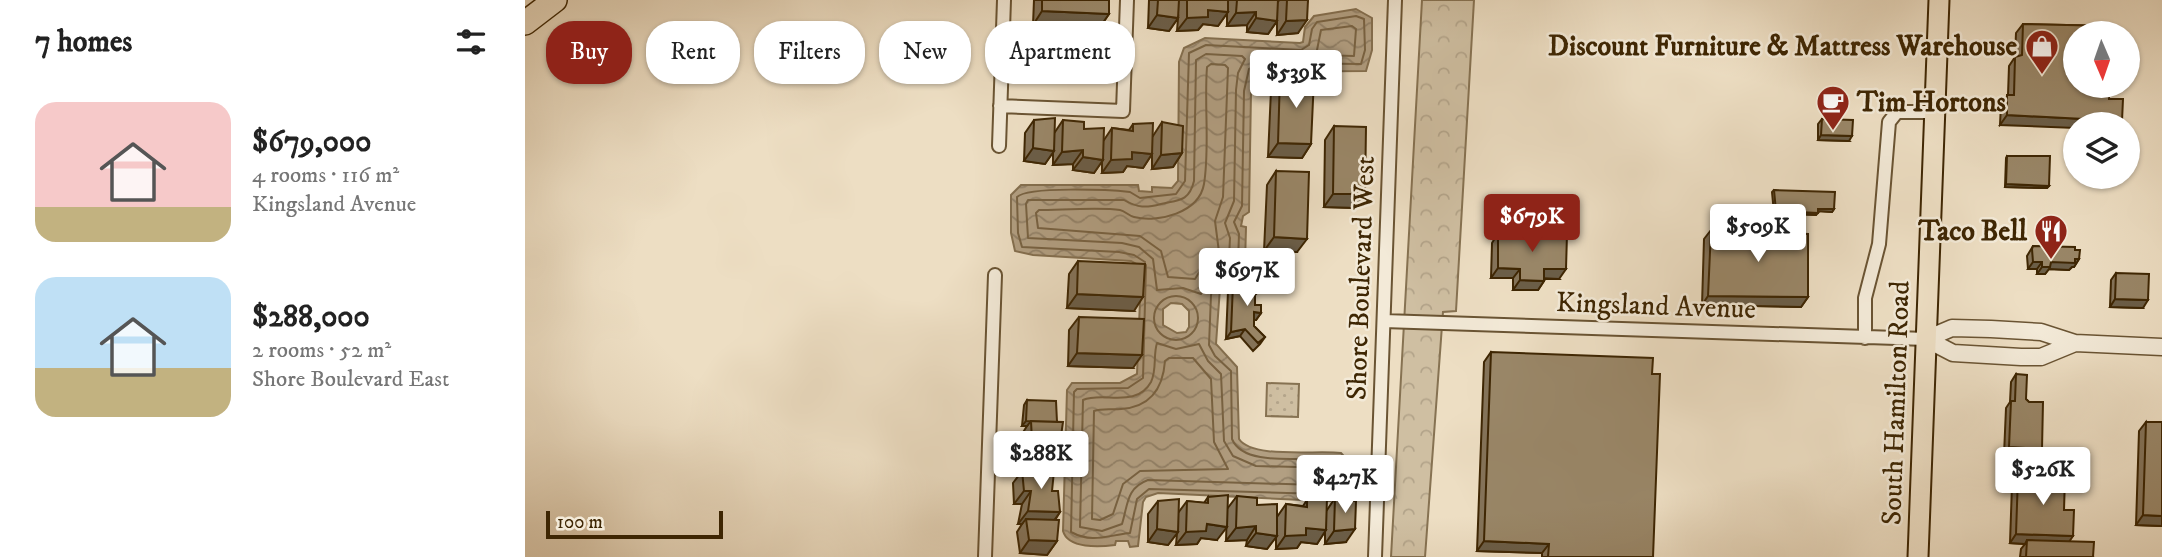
<!DOCTYPE html>
<meta charset="utf-8">
<style>
body{margin:0;font-family:"IM FELL DW Pica",serif;background:#f2f2f2;color:#222;height:100vh;display:flex;flex-direction:column;font-size:26px;white-space:nowrap}
*{box-sizing:border-box;margin:0}
p{font-size:23px;color:#767676}
.icon{flex:none;width:38px;height:38px;fill:none;stroke:currentColor;stroke-width:2;stroke-linecap:round;stroke-linejoin:round}
.map{position:relative;flex:1;overflow:hidden}
.sheet{display:flex;flex-direction:column;background:#fff;width:525px}
.sheet>*{flex:none}
.top-card{position:absolute;left:21px;top:21px;width:665px;height:63px;display:flex;gap:14px}
.needle{width:46px;rotate:178deg}
.controls{position:absolute;left:1538px;top:21px;display:grid;gap:14px}
.controls a{display:grid;place-items:center;width:77px;height:77px;border-radius:50%;background:#fff;box-shadow:0 2px 5px #0004;font-size:35px}
.scale{position:absolute;left:21px;bottom:18px;width:177px;box-sizing:border-box;padding-left:7px;border:4px solid #3e2603;border-top:0;font-size:19px;line-height:24px;white-space:nowrap;color:#3e2603;-webkit-text-stroke:5px #f3ead8;paint-order:stroke}
.price{position:absolute;translate:-50% -60px;padding:0 16px;border-radius:7px;background:#fff;color:#222;font-size:23px;line-height:46px;filter:drop-shadow(0 2px 4px #0008)}
.price::after{content:'';position:absolute;left:50%;top:42px;width:21px;height:16px;margin-left:-10px;background:inherit;clip-path:polygon(0 0,100% 0,50% 100%)}
.price.current{background:#8f2418;color:#fff}
ul{padding:0;list-style:none}
li{display:flex;align-items:center;gap:21px;height:175px;padding:0 35px}
li span{display:grid;place-items:center;flex:none;width:196px;height:140px;border-radius:21px;color:#555}
li>.icon{margin-inline-start:auto}
span .icon{width:84px;height:84px;fill:#fffc;stroke-width:1}
li b{font-size:30px}
h2{display:flex;justify-content:space-between;align-items:center;height:84px;padding:0 35px;font-size:30px}
.pill{padding:0 24px;border-radius:28px;background:#fff;box-shadow:0 2px 5px #0004;font-size:24px;line-height:63px}
.pill.current{background:#8f2418;color:#fff}
main{display:flex;flex:1;min-height:0}
.map>svg:first-child{display:block}
.grass{fill:url(#grass-dots);stroke:#867252;stroke-width:2}
.forest{fill:url(#forest-crowns);stroke:#867252;stroke-width:2}
.water{fill:url(#water-waves);stroke:#846f4f;stroke-width:2;fill-rule:evenodd}
.lines{fill:none;stroke-linecap:round;stroke-linejoin:round}
.shore{stroke:#786242;stroke-width:2}
.minor-casing{stroke:#6a5433;stroke-width:16}
.tertiary-casing{stroke:#6a5433;stroke-width:19}
.primary-casing{stroke:#3e2603;stroke-width:23}
.motorway-casing{stroke:#3e2603;stroke-width:26}
.minor{stroke:#f3ead8;stroke-width:12}
.tertiary{stroke:#f3ead8;stroke-width:16}
.primary{stroke:#eddec3;stroke-width:19}
.motorway{stroke:#eddec3;stroke-width:23}
.wall{fill:#847359;stroke:#3e2603;stroke-width:2}
.shaded-wall{fill:#6b5e48;stroke:#3e2603;stroke-width:2}
.building{fill:#998667;stroke:#3e2603;stroke-width:2}
.labels{text-anchor:middle;dominant-baseline:central;stroke-width:5;stroke-linejoin:round;paint-order:stroke}
.poi-label{font-size:28px;font-weight:bold;fill:#3e2603;stroke:#f3ead8;text-anchor:end}
.street-label{font-size:28px;fill:#3e2603;stroke:#f3ead8}
</style>
<main>
<section class="sheet">
<h2>7 homes<svg class="icon" aria-label="filters" viewBox="0 0 24 24"><path d="M4 7h16M4 17h16"/><circle cx="9" cy="7" r="2"/><circle cx="15" cy="17" r="2"/></svg></h2>
<ul>
<li><span style="background:linear-gradient(#f6c9c9 75%,#c2b280 0)"><svg class="icon" aria-label="home" viewBox="0 0 24 24"><path d="M3 11l9-7 9 7M6 9v11h12V9"/></svg></span><div><b>$679,000</b><p>4 rooms · 116 m²</p><p>Kingsland Avenue</p></div></li>
<li><span style="background:linear-gradient(#bfe0f5 65%,#c2b280 0)"><svg class="icon" aria-label="home" viewBox="0 0 24 24"><path d="M3 11l9-7 9 7M6 9v11h12V9"/></svg></span><div><b>$288,000</b><p>2 rooms · 52 m²</p><p>Shore Boulevard East</p></div></li>
</ul>
</section>
<div class="map">
<svg width="1637" height="557" viewBox="0 0 1637 557">
<defs>
<pattern id="grass-dots" width="8" height="8" patternUnits="userSpaceOnUse" patternTransform="scale(1.75)"><rect width="8" height="8" fill="#cfbfa2"/><path d="M2 2h.1M6 6h.1" fill="none" stroke="#b3a48a" stroke-width="1.8" stroke-linecap="round"/></pattern>
<pattern id="forest-crowns" width="20" height="18" patternUnits="userSpaceOnUse" patternTransform="scale(1.75)"><rect width="20" height="18" fill="#cfbfa2"/><path d="M2 6a3 3 0 1 1 6 0M12 15a3 3 0 1 1 6 0" fill="none" stroke="#b3a48a"/></pattern>
<pattern id="water-waves" width="16" height="10" patternUnits="userSpaceOnUse" patternTransform="scale(1.75)"><rect width="16" height="10" fill="#b29f82"/><path d="M0 5q4-4 8 0t8 0" fill="none" stroke="#928168"/></pattern>
</defs>
<rect width="100%" height="100%" fill="#eddec3"/>
<filter id="stains"><feTurbulence type="fractalNoise" baseFrequency=".00286" numOctaves="4"/><feColorMatrix values="0 0 0 0 .2 0 0 0 0 .09 0 0 0 0 .02 0 0 0 .5 -.17"/></filter>
<radialGradient id="worn" r=".72"><stop offset=".6" stop-color="#630" stop-opacity="0"/><stop offset="1" stop-color="#630" stop-opacity=".3"/></radialGradient>
<!-- grass -->
<path class="grass" d="M742,383L774,384L773,417L741,416Z"/>
<!-- forest -->
<path class="forest" d="M897,0H949L931,311L918,312L900,557H866Z"/>
<!-- water -->
<path class="water" d="M831,9L847,18V50L841,71L730,72L726,92L724,212L718,216L716,226L721,227L720,265L695,288L691,344L712,367L714,439C727,459 792,450 816,453L827,465L826,492L821,497L805,496V501H799L633,493L621,497L618,502L613,546L605,547L603,541H591L590,545C575,547 543,549 538,531L542,390L547,383H595L612,374L616,276L613,265L606,261L508,255L490,251L486,233V195L496,185H613L614,191L627,192V187L647,188L653,181L654,62L659,48L680,38L775,43L778,42L780,27L789,16ZM646,303L657,304L664,311V327L661,332L652,333L638,325V309Z"/>
<g class="lines">
<!-- shore -->
<path class="shore" d="M827,26L831,29L829,56L791,55L796,30Z
M681,54L717,56L720,59L713,73L711,90L709,201L700,223L705,238L704,258L685,273L676,294L658,288L632,290L628,259L614,247L597,243L503,238L501,204L503,200H599C613,208 621,208 636,204C653,200 664,202 669,181L671,60Z
M686,64L700,65L703,68L698,197L690,221L694,252L680,263L670,279L643,277L636,251L615,236L513,228L511,213L514,210C534,210 577,207 595,210C600,211 604,216 609,217C633,223 674,213 679,184C685,147 679,105 682,67Z
M620,262L609,255L594,252L497,247L493,233L492,197C503,186 586,190 605,192L615,198L651,194L660,181L664,53L681,45L776,50L784,45L787,29L792,22L831,16L839,19L840,50L836,64L738,63L724,69L719,91L717,206L709,222L714,234L713,262L692,278L686,295L684,345L690,356L706,371L707,439C720,470 786,454 814,460L820,468L819,488L805,489L797,494L624,489L612,499L605,533C583,535 568,544 546,532L549,392L552,389L603,388L618,378L621,265
M629 318a22 22 0 1 1 44 0a22 22 0 1 1-44 0Z
M632,343L651,349L674,344L683,361L696,374L699,441L708,456L731,466L809,468L811,479L793,485L623,480C601,488 603,505 597,524L577,531L555,527L558,400C578,391 611,409 626,382C632,370 628,355 632,343Z
M644,358H668L686,379L689,442L703,469L615,471L598,484L588,514L575,520L567,519L569,411C577,408 587,410 596,409C626,407 638,388 640,361Z"/>
<defs>
<path id="minor" d="M475,106L598,111L602,0
M474,146L479,0
M859,321L1401,339
M1340,338V298L1354,244L1364,122L1372,112H1410
M460,557L470,275
M850,557L870,0"/>
<path id="tertiary" d="M1401,339L1427,328L1466,329L1516,332L1550,343L1637,347
M1401,339L1428,353L1496,357H1516L1550,343"/>
<path id="primary" d="M1393,557L1414,0"/>
<path id="motorway" d="M0,23L30,0"/>
</defs>
<!-- minor casing -->
<use href="#minor" class="minor-casing"/>
<!-- tertiary casing -->
<use href="#tertiary" class="tertiary-casing"/>
<!-- primary casing -->
<use href="#primary" class="primary-casing"/>
<!-- motorway casing -->
<use href="#motorway" class="motorway-casing"/>
<!-- minor -->
<use href="#minor" class="minor"/>
<!-- tertiary -->
<use href="#tertiary" class="tertiary"/>
<!-- primary -->
<use href="#primary" class="primary"/>
<!-- motorway -->
<use href="#motorway" class="motorway"/>
</g>
<!-- wall -->
<path class="wall" d="M509,0H584V14L575,27L508,25Z
M624,0H753V2L754,0H783L773,33L752,35V21L743,34L722,32V25L702,26V13L693,26L678,24L673,30L652,31L653,18L644,31L623,28Z
M1498,24L1587,26L1475,125L1476,104L1483,95L1484,66L1490,57L1491,33Z
M517,32L572,83L506,80L507,46Z
M755,77L786,144L777,158L743,157L746,90Z
M1297,119L1324,141L1293,140V124Z
M509,120L530,132L538,120L559,129L579,140L587,128L604,130L608,124L628,136L637,122L657,153L648,167L627,169V154L618,168L602,166L598,172L577,173V161L569,173L548,170V164L528,165V152L520,164L499,161L500,133Z
M809,126L840,194L831,208L799,207L800,140Z
M1482,156L1524,186L1522,188L1480,187L1481,158Z
M751,171L772,252L739,251L742,185Z
M1249,190L1309,209L1307,212L1293,211L1291,215L1249,213L1247,192Z
M1186,230L1283,297L1276,307L1177,305L1179,239Z
M973,233L1034,279H1019V281L1013,290H988V278H966L967,243Z
M1508,246L1550,250L1554,259L1549,267H1547L1544,270L1524,269L1520,274H1512V269H1503L1502,256Z
M553,261L609,311L542,308L544,274Z
M1591,273L1618,308L1585,307L1586,280Z
M708,284L722,287L737,288L730,295V305L736,313L731,320H729V326L740,337L735,344L728,351L715,336L701,339L703,291Z
M554,317L608,368L543,366L544,330Z
M966,352L1128,557H1017V553L952,551L959,362Z
M1491,374L1501,399L1504,402L1517,449L1512,456L1479,455L1481,408L1485,402L1486,382Z
M502,400L529,451L530,463L524,471L527,491L535,512L530,520L532,541L522,555L495,553L492,532L497,524H493L497,504H489L488,483L494,475H488L491,454L497,446V434L502,426H497L499,405Z
M1621,422L1637,526L1611,525L1614,431Z
M1493,476L1539,510L1544,541L1568,557H1495L1496,549L1500,544L1485,543L1487,485Z
M712,496L732,505L752,517L761,504L778,506L782,500L802,510L810,498L821,542L800,544V531L792,544L776,542L772,548L751,549V536L742,549L721,546L722,540L701,541L702,509Z
M683,497L692,540L676,538L672,544L651,545L652,533L643,545L623,542V514L633,501L653,513L662,501L679,503Z"/>
<!-- shaded-wall -->
<path class="shaded-wall" d="M683,10L703,12L693,26L678,24L673,30L652,31L662,18Z
M517,11L584,14L575,27L508,25Z
M731,12L722,25L702,26L711,13Z
M632,15L653,18L644,31L623,28Z
M731,18L752,21L743,34L722,32Z
M782,20L773,33L752,35L761,21Z
M515,67L581,70L572,83L506,80Z
M1482,115L1597,121L1595,124H1550V128L1475,125Z
M1296,135L1327,136L1324,141L1293,140Z
M753,143L786,144L777,158L743,157Z
M508,148L529,151L520,164L499,161Z
M558,150L548,164L528,165L537,152Z
M607,152L627,154L618,168L602,166L598,172L577,173L586,160Z
M657,153L648,167L627,169L636,155Z
M558,157L578,160L569,173L548,170Z
M1481,184L1524,186L1522,188L1480,187Z
M808,194H840L831,208L799,207Z
M1293,209H1309L1307,212L1291,211Z
M1251,211L1293,213L1291,215L1249,213Z
M749,237L782,239L772,252L739,251Z
M1550,259H1554L1549,267H1547L1544,270L1524,269L1520,274H1512L1517,267L1526,262Z
M1508,262H1517L1512,269H1503Z
M973,268L995,269L988,278H966Z
M1019,269H1041L1034,279L1013,278Z
M995,280L1019,281L1013,290H988Z
M742,281L737,288L725,299L730,292Z
M552,294L618,297L609,311L542,308Z
M1183,296L1283,297L1276,307L1177,305Z
M1590,299L1623,300L1618,308L1585,307Z
M729,312L736,313L731,320H724Z
M720,329L715,336L701,339L706,332Z
M552,353L617,355L608,368L543,366Z
M501,421H506L502,426H497Z
M528,442L535,443L526,456Z
M1484,447L1517,449L1512,456L1479,455Z
M498,461L530,463L520,476L497,470L494,475H488Z
M499,491H506L497,504H489Z
M503,511L535,512L526,525L501,519L497,524H493Z
M1618,515L1637,516V526L1611,525Z
M682,524L702,527L692,540L676,538L672,544L651,545L661,532Z
M731,526L722,540L701,541L711,528Z
M781,528L801,530L792,544L776,542L772,548L751,549L760,536Z
M632,529L653,532L643,545L623,542Z
M830,529L821,542L800,544L809,531Z
M731,533L752,536L742,549L721,546Z
M1491,534L1548,536L1542,545L1502,540L1500,544L1485,543Z
M504,540L532,541L522,555L495,553Z
M959,541L1024,544L1017,553L952,551Z"/>
<!-- building -->
<path class="building" d="M517,0H584V14L517,11Z
M633,0H654L653,18L632,15Z
M662,0H703V12L683,10V17L662,18Z
M712,0H753L752,21L731,18V12L711,13Z
M762,0H783L782,20L761,21Z
M1498,24L1587,26V33H1550V86H1584V99H1598L1597,121L1482,115V95H1489L1490,57L1497,55Z
M517,32L583,35L581,70L515,67Z
M755,77L789,78L786,144L753,143Z
M530,118L529,151L508,148L509,120Z
M1297,119L1328,120L1327,136L1296,135Z
M538,120L559,122V129L579,128L578,160L558,157V150L537,152Z
M637,122L658,126L657,153L636,155Z
M628,123L627,154L607,152V159L586,160L587,128L608,131V124Z
M809,126L841,127L840,194H808Z
M1482,156H1525L1524,186L1481,184Z
M751,171L784,172L782,239L749,237Z
M1249,190L1310,192L1309,209H1293V213L1251,211Z
M1186,230L1283,234V297L1183,296Z
M973,233L1042,234L1041,269H1019V281L995,280V269L973,268Z
M1508,246L1550,247V250H1555L1554,259H1550V263L1526,262L1525,267H1517V262H1508L1507,249Z
M553,261L620,264L618,297L552,294Z
M1591,273L1624,274L1623,300L1590,299Z
M736,274L742,281L730,292V305H736V313L729,312V326L740,337L733,343L720,329L706,332L708,284L722,287Z
M554,317L619,319L617,355L552,353Z
M966,352L1128,358L1127,374H1135L1128,557H1023L1024,544L959,541Z
M1491,374L1502,375L1501,399L1504,402H1518L1517,449L1484,447L1486,401H1490Z
M502,400L531,401L532,422L501,421Z
M506,421L538,422L535,443L528,442L530,463L498,461L501,441H507Z
M1621,422H1637V516L1618,515Z
M497,470L529,471L527,491H533L535,512L503,511L506,491H499Z
M1493,476L1540,477L1539,510H1549L1548,536L1491,534Z
M703,495L702,527L682,524L681,531L661,532L662,501L683,503V497Z
M712,496L732,498V505L752,504V536L731,533V526L711,528Z
M802,498L801,530L781,528V535L760,536L761,504L782,507V500Z
M810,498H818V501H831L830,529L809,531Z
M654,499L653,532L632,529L633,501Z
M501,519L534,520L532,541L504,540Z
M1502,540L1569,542L1568,557H1501Z"/>
<!-- icons -->
<defs>
<symbol id="shop-pin" viewBox="-11 -11 22 30"><path d="M0 17L-7.5 6A9.5 9.5 0 1 1 7.5 6Z" fill="#8f2418" stroke="#f3ead8"/><path d="M-5-2.5h2.3a2.7 3.5 0 0 1 5.4 0H5L5.5 6h-11ZM-1.5-2.5h3a1.5 2.3 0 0 0-3 0Z" fill="#fff"/></symbol>
<symbol id="cafe-pin" viewBox="-11 -11 22 30"><path d="M0 17L-7.5 6A9.5 9.5 0 1 1 7.5 6Z" fill="#8f2418" stroke="#f3ead8"/><path d="M-5.5-4.5H6V0H3Q3 3.5 0 3.5H-2.5Q-5.5 3.5-5.5 0ZM3-3.2v2h1.7v-2ZM-6 4.5H4V6H-6Z" fill="#fff"/></symbol>
<symbol id="restaurant-pin" viewBox="-11 -11 22 30"><path d="M0 17L-7.5 6A9.5 9.5 0 1 1 7.5 6Z" fill="#8f2418" stroke="#f3ead8"/><path d="M-5-6h1v4h1v-4h1v4h1v-4h1v5L-1.5 .5V6h-2V.5L-5-1ZM5-6V6H3V1.5H1.5Q1.5-4 5-6Z" fill="#fff"/></symbol>
</defs>
<g fill-rule="evenodd">
<use href="#shop-pin" x="1498" y="27" width="38" height="52"/>
<use href="#cafe-pin" x="1289" y="83" width="38" height="52"/>
<use href="#restaurant-pin" x="1507" y="212" width="38" height="52"/>
</g>
<g class="labels">
<!-- poi labels -->
<g class="poi-label">
<text x="1492" y="46">Discount Furniture &amp; Mattress Warehouse</text>
<text x="1332" y="102" text-anchor="start">Tim Hortons</text>
<text x="1502" y="231">Taco Bell</text>
</g>
<!-- street labels -->
<g class="street-label">
<text transform="translate(836 278) rotate(-88)">Shore Boulevard West</text>
<text transform="translate(1131 306) rotate(2)">Kingsland Avenue</text>
<text transform="translate(1371 403) rotate(-88)">South Hamilton Road</text>
</g>
</g>
<rect width="100%" height="100%" filter="url(#stains)"/>
<rect width="100%" height="100%" fill="url(#worn)"/>
</svg>
<div class="controls">
<a><svg class="needle" viewBox="-14 -14 28 28"><path d="M0-13l5 13h-10z" fill="#e53935"/><path d="M0 13l5-13h-10z" fill="#767676"/></svg></a>
<a><svg class="icon" aria-label="layers" viewBox="0 0 24 24"><path d="M12 4l9 5-9 5-9-5zM3 14l9 5 9-5"/></svg></a>
</div>
<div class="scale">100 m</div>
<b class="price" style="left:771px;top:110px">$539K</b>
<b class="price current" style="left:1007px;top:254px">$679K</b>
<b class="price" style="left:1233px;top:264px">$509K</b>
<b class="price" style="left:722px;top:308px">$697K</b>
<b class="price" style="left:516px;top:491px">$288K</b>
<b class="price" style="left:1518px;top:507px">$526K</b>
<b class="price" style="left:820px;top:515px">$427K</b>
<div class="top-card">
<a class="pill current">Buy</a>
<a class="pill">Rent</a>
<a class="pill">Filters</a>
<a class="pill">New</a>
<a class="pill">Apartment</a>
</div>
</div>
</main>
